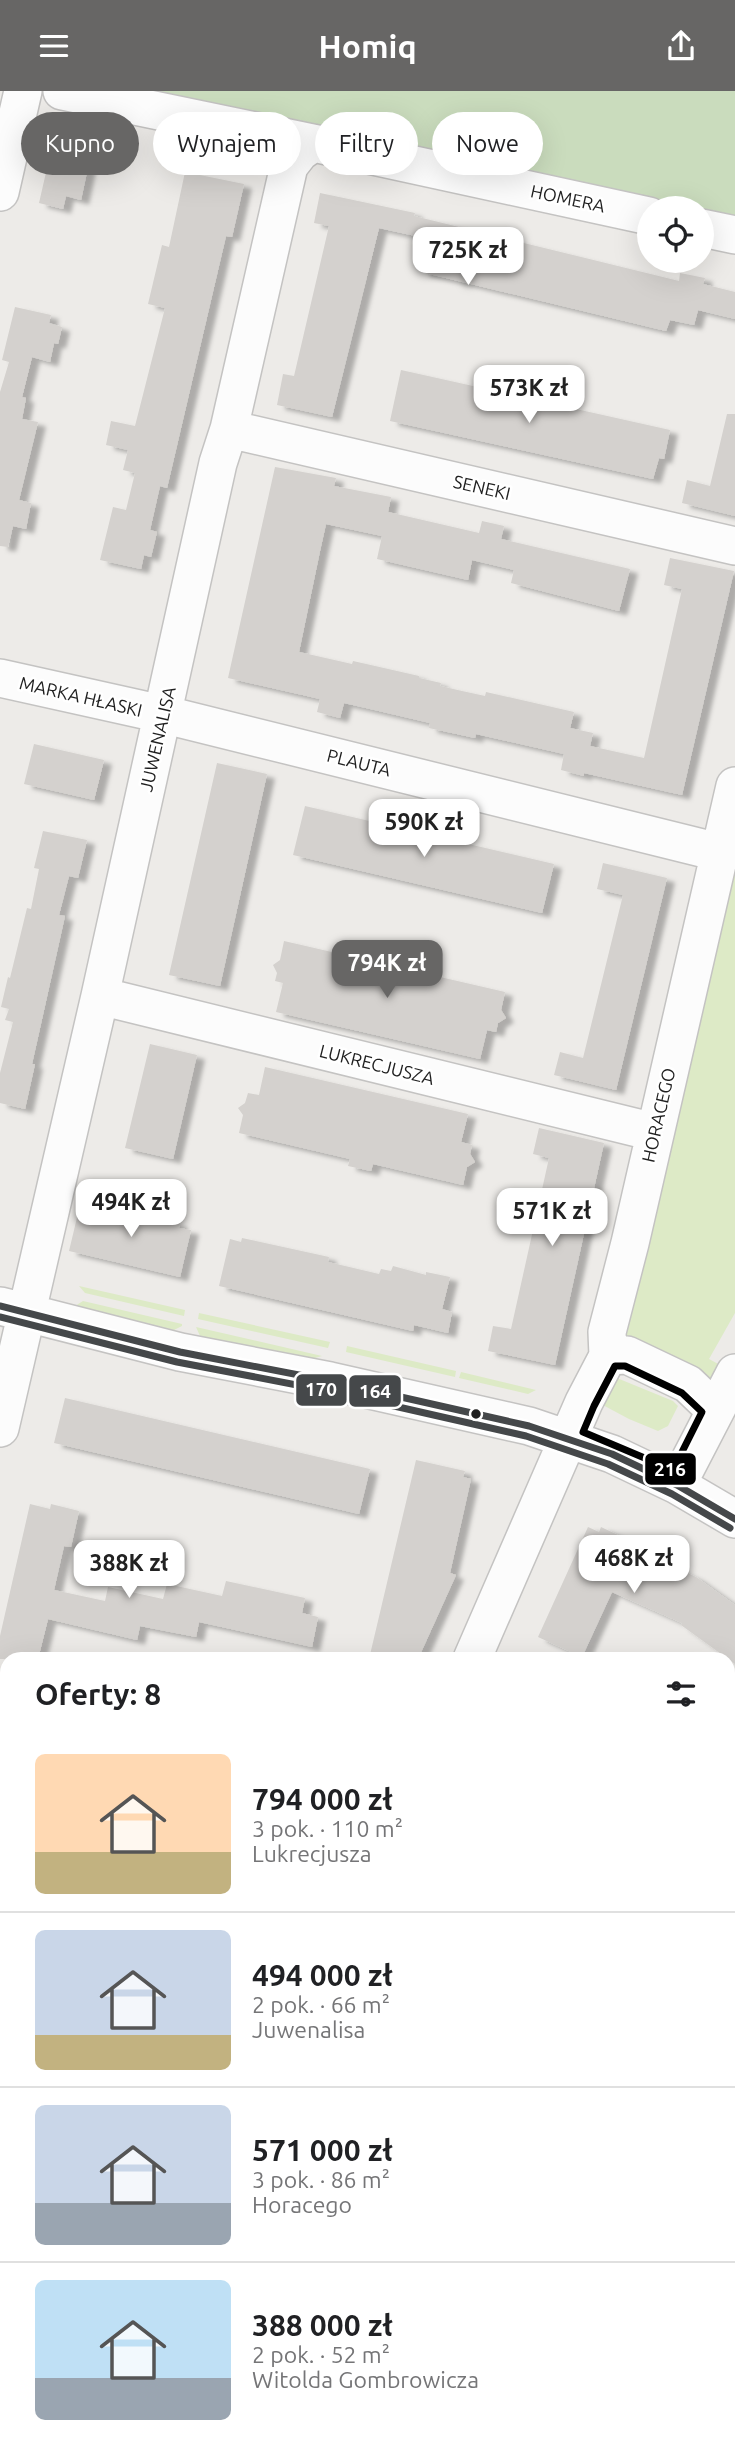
<!DOCTYPE html>
<html lang="pl">
<meta charset="utf-8">
<style>
body{margin:0;font-family:Ubuntu,sans-serif;background:#f6f6f6;color:#202124;height:100vh;display:flex;flex-direction:column;font-size:26px;white-space:nowrap}
*{box-sizing:border-box;margin:0}
p{font-size:23px;color:#757577}
.icon{flex:none;width:38px;height:38px;fill:none;stroke:currentColor;stroke-width:2;stroke-linecap:round;stroke-linejoin:round}
.map{position:relative;flex:1;overflow:hidden}
.details{position:absolute;left:0px;top:1561px;width:735px;height:800px;display:flex;flex-direction:column;background:#fff;border-radius:21px 21px 0 0;box-shadow:0 7px 28px #0002}
.details>*{flex:none}
.hud{position:absolute;left:21px;top:21px;width:693px;height:63px;display:flex;gap:14px}
.tools{position:absolute;left:637px;top:105px;display:grid;gap:14px}
.tools a{display:grid;place-items:center;width:77px;height:77px;border-radius:50%;background:#fff;box-shadow:0 7px 28px #0002;font-size:35px}
.price{position:absolute;translate:-50% -60px;padding:0 16px;border-radius:14px;background:#fff;color:#222;font-size:23px;line-height:46px;filter:drop-shadow(0 2px 4px #0008)}
.price::after{content:'';position:absolute;left:50%;top:42px;width:21px;height:16px;margin-left:-10px;background:inherit;clip-path:polygon(0 0,100% 0,50% 100%)}
.price.selected{background:#676665;color:#fff}
ul{padding:0;list-style:none}
li{display:flex;align-items:center;gap:21px;height:175px;padding:0 35px}
li+li{border-top:2px solid #e0e0e0}
li span{display:grid;place-items:center;flex:none;width:196px;height:140px;border-radius:10px;color:#555}
li>.icon{margin-inline-start:auto}
span .icon{width:84px;height:84px;fill:#fffc;stroke-width:1}
li b{font-size:30px}
h2{display:flex;justify-content:space-between;align-items:center;height:84px;padding:0 35px;font-size:30px}
.pill{padding:0 24px;border-radius:32px;background:#fff;box-shadow:0 7px 28px #0002;font-size:24px;line-height:63px}
.pill.selected{background:#676665;color:#fff}
header{display:flex;justify-content:space-between;align-items:center;height:91px;padding:0 35px;background:#676665;color:#fff;font-size:32px;font-weight:600}
.map>svg:first-child{display:block}
.grass{fill:#ddeac6}
.forest{fill:#cadcbd}
.building{fill:#d4d1ce;filter:url(#shadow)}
.lines{fill:none;stroke-linecap:round;stroke-linejoin:round}
.minor-casing{stroke:#c4c3c2;stroke-width:40}
.minor{stroke:#fcfcfc;stroke-width:37}
.bus-1-casing{stroke:#fff;stroke-width:12}
.bus-2-casing{stroke:#fff;stroke-width:12}
.bus-3-casing{stroke:#fff;stroke-width:12}
.bus-1{stroke:#45484a;stroke-width:7}
.bus-2{stroke:#45484a;stroke-width:7}
.bus-3{stroke:#000;stroke-width:7}
.bus-dot{fill:#1f1f1f;stroke:#fff;stroke-width:2.5}
.labels{text-anchor:middle;dominant-baseline:central;stroke-width:5;stroke-linejoin:round;paint-order:stroke}
.street-label{font-size:18px;fill:#1f1f1f;stroke:#fff}
.line-badge{stroke:#fff;stroke-width:2.5}
.badge-label{font-size:19px;text-anchor:middle;font-weight:bold;fill:#fff}
</style>
<header><svg class="icon" aria-label="menu" viewBox="0 0 24 24"><path d="M4 6h16M4 12h16M4 18h16"/></svg>Homiq<svg class="icon" aria-label="share" viewBox="0 0 24 24"><path d="M12 15V3M7 8l5-5 5 5M5 13v7h14v-7"/></svg></header>
<div class="map">
<svg width="735" height="2360" viewBox="0 0 735 2360">
<defs>
<filter id="shadow"><feDropShadow dx="8" dy="4.5" stdDeviation="2" flood-color="#0004"/></filter>
</defs>
<rect width="100%" height="100%" fill="#edebe8"/>
<!-- grass -->
<path class="grass" d="M735,773V1222L709,1268L722,1275L714,1299L620,1248Z
M79,1195L185,1219L184,1225L85,1202Z
M83,1210L182,1233V1235L174,1239L75,1215Z
M199,1222L330,1251L328,1257L198,1228Z
M196,1236L322,1265L308,1269L200,1245Z
M347,1255L456,1280L455,1286L346,1261Z
M461,1281L536,1299L528,1303L459,1287Z
M612,1285L673,1310L678,1315L668,1335L658,1340L629,1328L599,1312Z
M728,1939L735,1949V2000L728,1999Z
M728,2007L735,2008V2061L728,2064Z
M130,2354H318L314,2360H249L247,2357L240,2360H140Z"/>
<!-- forest -->
<path class="forest" d="M127,0H735V133L702,124V117H677L569,88Z"/>
<!-- building -->
<path class="building" d="M57,60L90,67L81,109L66,105L63,118L39,112L47,77L53,78Z
M185,81L244,93L232,146L226,145L167,397L160,395L150,439L157,441L151,466L144,464L141,478L100,469L113,416L126,419L135,382L123,379L128,359L106,354L111,330L135,335L165,217L148,213L162,154L169,156Z
M320,102L415,122L414,125L679,190L680,182L705,187L703,193L735,201V228L698,219L694,234L670,229L666,240L421,181L429,148L379,137L332,326L277,314L283,283L294,285L329,135L314,132Z
M15,216L51,224L49,232L62,236L58,253L54,252L50,271L32,266L22,306L26,307L22,328L38,331L19,409L31,412L26,438L13,435L8,456L0,455V301L9,271L2,269Z
M401,279L670,339L664,368L659,367L653,388L390,330Z
M727,323H735V425L682,412L687,389L710,395Z
M275,376L336,387L334,395L391,406L388,421L479,442L482,430L504,435L501,448L630,478L619,520L511,492L514,479L472,469L468,489L377,468L382,445L326,433L320,460L299,561L352,573L353,570L419,585V587L441,592L440,595L462,600L485,605L486,601L574,621L570,637L593,642L590,655L644,667L682,498L664,494L670,467L734,480L682,704L584,682V685L561,679L564,663L476,643L475,647L429,637L430,632L366,617L344,612L340,627L317,621L320,608L228,587Z
M34,653L104,669L94,709L24,693Z
M217,672L267,683L220,895L169,884Z
M305,715L554,773L542,822L293,764Z
M43,740L87,749L78,787L69,785L59,824L65,825L32,973H35L25,1018L0,1012V982L13,931L5,929L9,918L1,916L8,886L10,887L27,817L31,818L39,778L34,777Z
M603,772L667,787L616,999L554,984L560,961L583,967L623,804L597,798Z
M284,850L505,901L501,919L506,927L498,932L496,941L487,939L480,968L276,921L283,892L275,890L277,882L273,874L280,869Z
M150,953L197,964L173,1068L125,1057Z
M265,976L468,1023L461,1051L472,1054L470,1063L475,1071L467,1076L463,1094L373,1073L371,1080L348,1075L350,1068L239,1042L243,1024L238,1017L245,1012L248,1002L259,1004Z
M539,1037L604,1052L555,1274L488,1260L493,1235L511,1238L549,1067L533,1063Z
M93,1112L180,1132L179,1137L191,1139L180,1186L69,1160L80,1114L92,1117Z
M242,1147L329,1166L328,1171L379,1183L381,1178L391,1180L393,1175L426,1184V1181L450,1186L442,1218L452,1221L448,1242L414,1234L413,1240L219,1195L230,1148L241,1151Z
M65,1307L370,1378L359,1423L54,1352Z
M416,1369L465,1380L463,1386L471,1388L450,1482L456,1484L418,1568H369Z
M30,1413L50,1418L51,1413L79,1420L71,1456L64,1455L54,1499L105,1510L108,1496L163,1508L167,1493L222,1505L226,1490L305,1507L302,1522L318,1526L312,1556L199,1531L196,1546L140,1535L137,1549L48,1528L38,1568H0V1545Z
M588,1436L599,1441L601,1436L622,1446L621,1449L673,1473L672,1475L696,1486L735,1514V1573L681,1534L682,1532L612,1501L582,1566L538,1546Z"/>
<g class="lines">
<defs>
<path id="minor" d="M62,0L313,52
M0,101L23,0
M702,137L735,144
M229,338L735,455
M0,587L162,623L718,761
M100,905L654,1041
M0,1215L180,1261L330,1290L529,1335L612,1363L677,1394L735,1428
M608,1265L627,1264L688,1293L715,1319
M0,1337L100,905L218,372L229,338L289,75L300,61L313,52L649,125
M677,1394L735,1282
M472,1568L584,1311L608,1265L607,1241L630,1152L735,695
M0,1614H7
M728,1699L735,1691
M728,1872L735,1881
M0,2067L7,2073
M0,2258L7,2256
M108,2354L115,2360
M593,2354L617,2360"/>
</defs>
<!-- minor casing -->
<use href="#minor" class="minor-casing"/>
<!-- minor -->
<use href="#minor" class="minor"/>
<defs>
<path id="bus-1" d="M0,1215L180,1261L330,1290L529,1335L612,1363L677,1394L735,1428"/>
<path id="bus-2" d="M0,1226L177,1271L328,1300L526,1345L608,1373L672,1403L730,1437"/>
<path id="bus-3" d="M615,1275H625L682,1302L702,1321L673,1379L583,1341L594,1315Z"/>
</defs>
<!-- bus-1 casing -->
<use href="#bus-1" class="bus-1-casing"/>
<!-- bus-2 casing -->
<use href="#bus-2" class="bus-2-casing"/>
<!-- bus-3 casing -->
<use href="#bus-3" class="bus-3-casing"/>
<!-- bus-1 -->
<use href="#bus-1" class="bus-1"/>
<!-- bus-2 -->
<use href="#bus-2" class="bus-2"/>
<!-- bus-3 -->
<use href="#bus-3" class="bus-3"/>
</g>
<!-- markers -->
<circle class="bus-dot" cx="476" cy="1323" r="6"/>
<g class="labels">
<!-- street labels -->
<g class="street-label">
<text transform="translate(568 107) rotate(12)">HOMERA</text>
<text transform="translate(482 396) rotate(13)">SENEKI</text>
<text transform="translate(81 605) rotate(13)">MARKA HŁASKI</text>
<text transform="translate(157 648) rotate(-77)">JUWENALISA</text>
<text transform="translate(359 671) rotate(14)">PLAUTA</text>
<text transform="translate(377 973) rotate(14)">LUKRECJUSZA</text>
<text transform="translate(658 1024) rotate(-77)">HORACEGO</text>
</g>
</g>
<g class="line-badge">
<rect x="295" y="1282" width="53" height="34" rx="7" fill="#45484a"/>
<rect x="348" y="1283" width="54" height="34" rx="7" fill="#45484a"/>
<rect x="644" y="1361" width="53" height="34" rx="7" fill="#000"/>
</g>
<g class="badge-label">
<text x="321" y="1305">170</text>
<text x="375" y="1307">164</text>
<text x="670" y="1385">216</text>
</g>
</svg>
<div class="tools">
<a><svg class="icon" aria-label="locate" viewBox="0 0 24 24"><circle cx="12" cy="12" r="6"/><path d="M12 2v4M12 18v4M2 12h4M18 12h4"/></svg></a>
</div>
<b class="price" style="left:468px;top:196px">725K zł</b>
<b class="price" style="left:529px;top:334px">573K zł</b>
<b class="price" style="left:424px;top:768px">590K zł</b>
<b class="price selected" style="left:387px;top:909px">794K zł</b>
<b class="price" style="left:131px;top:1148px">494K zł</b>
<b class="price" style="left:552px;top:1157px">571K zł</b>
<b class="price" style="left:634px;top:1504px">468K zł</b>
<b class="price" style="left:129px;top:1509px">388K zł</b>
<div class="hud">
<a class="pill selected">Kupno</a>
<a class="pill">Wynajem</a>
<a class="pill">Filtry</a>
<a class="pill">Nowe</a>
</div>
<section class="details">
<h2>Oferty: 8<svg class="icon" aria-label="filters" viewBox="0 0 24 24"><path d="M4 7h16M4 17h16"/><circle cx="9" cy="7" r="2"/><circle cx="15" cy="17" r="2"/></svg></h2>
<ul>
<li><span style="background:linear-gradient(#ffd9b3 70%,#c2b280 0)"><svg class="icon" aria-label="home" viewBox="0 0 24 24"><path d="M3 11l9-7 9 7M6 9v11h12V9"/></svg></span><div><b>794 000 zł</b><p>3 pok. · 110 m²</p><p>Lukrecjusza</p></div></li>
<li><span style="background:linear-gradient(#c9d6e8 75%,#c2b280 0)"><svg class="icon" aria-label="home" viewBox="0 0 24 24"><path d="M3 11l9-7 9 7M6 9v11h12V9"/></svg></span><div><b>494 000 zł</b><p>2 pok. · 66 m²</p><p>Juwenalisa</p></div></li>
<li><span style="background:linear-gradient(#c9d6e8 70%,#9aa5b1 0)"><svg class="icon" aria-label="home" viewBox="0 0 24 24"><path d="M3 11l9-7 9 7M6 9v11h12V9"/></svg></span><div><b>571 000 zł</b><p>3 pok. · 86 m²</p><p>Horacego</p></div></li>
<li><span style="background:linear-gradient(#bfe0f5 70%,#9aa5b1 0)"><svg class="icon" aria-label="home" viewBox="0 0 24 24"><path d="M3 11l9-7 9 7M6 9v11h12V9"/></svg></span><div><b>388 000 zł</b><p>2 pok. · 52 m²</p><p>Witolda Gombrowicza</p></div></li>
</ul>
</section>
</div>
